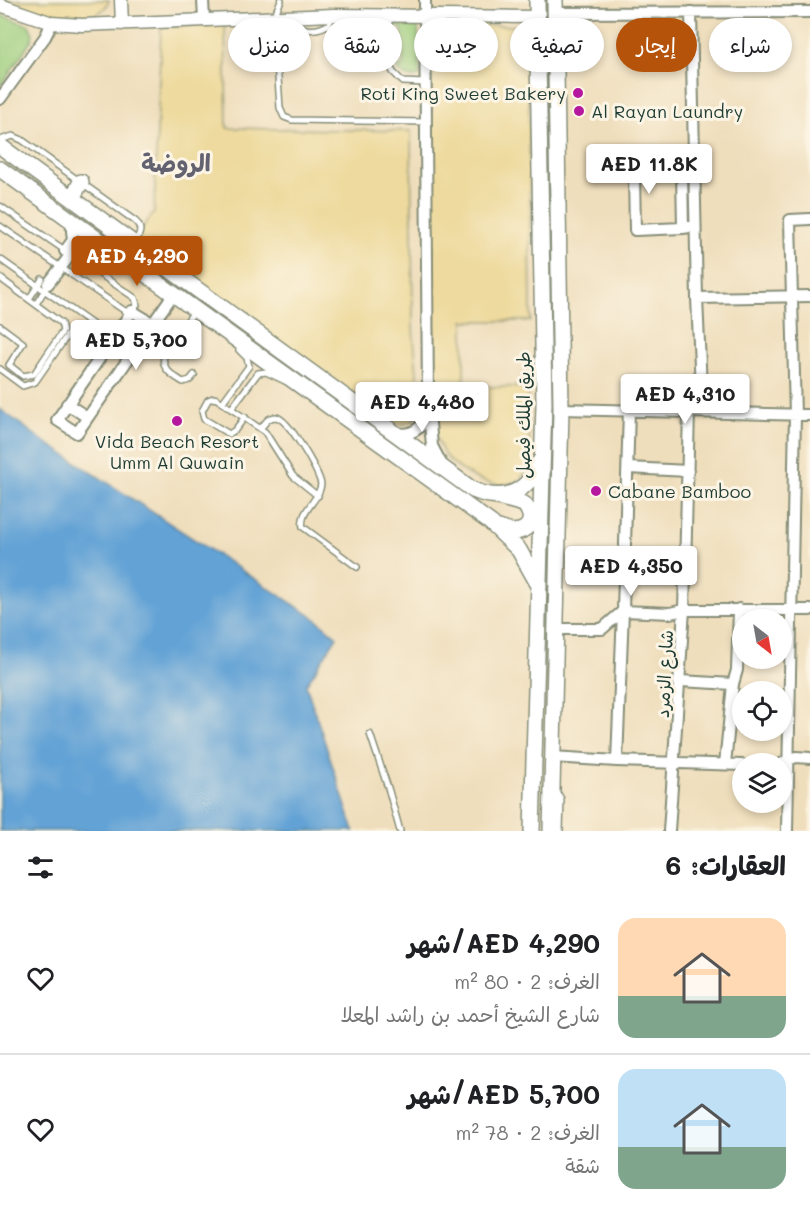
<!DOCTYPE html>
<html lang="ar">
<meta charset="utf-8">
<style>
body{margin:0;font-family:Mali,"Playpen Sans Arabic",sans-serif;background:#f2f2f2;color:#202124;direction:rtl;height:100vh;display:flex;flex-direction:column;font-size:22px;white-space:nowrap}
*{box-sizing:border-box;margin:0}
p{font-size:20px;color:#757577}
.icon{flex:none;width:33px;height:33px;fill:none;stroke:currentColor;stroke-width:2;stroke-linecap:round;stroke-linejoin:round}
.map{position:relative;height:831px;overflow:hidden;direction:ltr}
.side{display:flex;flex-direction:column;background:#fff;flex:1}
.side>*{flex:none}
.guide{position:absolute;left:18px;top:18px;width:774px;height:54px;direction:rtl;display:flex;gap:12px}
.needle{width:39px;rotate:149deg}
.tools{position:absolute;left:732px;top:609px;display:grid;gap:12px}
.tools a{display:grid;place-items:center;width:60px;height:60px;border-radius:50%;background:#fff;box-shadow:0 3px 9px #0003;font-size:30px}
.price{position:absolute;translate:-50% -51px;padding:0 14px;border-radius:6px;background:#fff;color:#222;font-size:20px;line-height:39px;filter:drop-shadow(0 2px 3px #0008)}
.price::after{content:'';position:absolute;left:50%;top:36px;width:18px;height:14px;margin-left:-9px;background:inherit;clip-path:polygon(0 0,100% 0,50% 100%)}
.price.selected{background:#b45309;color:#fff}
ul{padding:0;list-style:none}
li{display:flex;align-items:center;gap:18px;height:150px;padding:0 24px}
li+li{border-top:2px solid #e0e0e0}
li span{display:grid;place-items:center;flex:none;width:168px;height:120px;border-radius:18px;color:#555}
li>.icon{margin-inline-start:auto}
span .icon{width:72px;height:72px;fill:#fffc;stroke-width:1}
li b{font-size:26px}
h2{display:flex;justify-content:space-between;align-items:center;height:72px;padding:0 24px;font-size:26px}
.tag{padding:0 21px;border-radius:27px;background:#fff;box-shadow:0 3px 9px #0003;font-size:21px;line-height:54px}
.tag.selected{background:#b45309;color:#fff}
.map>svg:first-child{display:block}
.green{fill:#9dce7d;stroke:#5e8658;stroke-width:1.5}
.sand{fill:#eeda9e;stroke:#868c69;stroke-width:1.5}
.water{fill:#62a2d5;stroke:#407084;stroke-width:1.5}
.lines{fill:none;stroke-linecap:round;stroke-linejoin:round}
.service-casing{stroke:#878e78;stroke-width:8}
.minor-casing{stroke:#878e78;stroke-width:14}
.tertiary-casing{stroke:#878e78;stroke-width:15}
.secondary-casing{stroke:#878e78;stroke-width:18}
.service{stroke:#fff;stroke-width:5}
.minor{stroke:#fff;stroke-width:10}
.tertiary{stroke:#fff;stroke-width:12}
.secondary{stroke:#fff;stroke-width:15}
.poi-dot{fill:#b5179e;stroke:#fcf5e5;stroke-width:2}
.labels{text-anchor:middle;dominant-baseline:central;stroke-width:6;stroke-linejoin:round;paint-order:stroke}
.poi-label{font-size:18px;fill:#1f3d34;stroke:#fcf5e5;text-anchor:start}
.street-label{font-size:18px;fill:#1f3d34;stroke:#fcf5e5}
.district-label{font-size:24px;font-weight:bold;fill:#636271;stroke:#fcf5e5}
</style>
<div class="map">
<svg width="810" height="831" viewBox="0 0 810 831">
<rect width="100%" height="100%" fill="#fcf5e5"/>
<filter id="ink" filterUnits="userSpaceOnUse"><feTurbulence type="fractalNoise" baseFrequency=".0167" numOctaves="2"/><feDisplacementMap in="SourceGraphic" scale="12" xChannelSelector="R" yChannelSelector="G"/><feConvolveMatrix kernelMatrix="1 2 1 2 8 2 1 2 1" color-interpolation-filters="sRGB"/></filter>
<filter id="wash" filterUnits="userSpaceOnUse"><feTurbulence type="fractalNoise" baseFrequency=".008" numOctaves="4" result="noise"/><feDisplacementMap in="SourceGraphic" scale="24" xChannelSelector="R" yChannelSelector="G"/><feGaussianBlur stdDeviation="1.35" result="paint"/><feColorMatrix in="noise" values="0 0 0 0 0 0 0 0 0 0 0 0 0 0 0 0 0 1.4 0 .05"/><feComposite in="paint" operator="in"/></filter>
<g filter="url(#wash)">
<rect width="100%" height="100%" fill="#efdebc"/>
<!-- green -->
<path class="green" d="M0,15L29,25L33,34L31,41L0,87Z
M398,22L413,23L418,28L420,75L417,77H406L396,68L395,66H403L402,28L395,27Z"/>
<!-- sand -->
<path class="sand" d="M0,0H109C98,35 25,9 0,0Z
M225,23L227,128L411,131L413,329L420,408C415,423 406,427 390,423L139,242V232L154,213L161,28Z
M439,24L522,26L528,30L531,321H464V387H528L530,460C521,506 463,478 444,454C441,449 439,442 436,437L431,158V30Z"/>
<!-- water -->
<path class="water" d="M0,409L42,440L316,619L337,637L306,685L354,831H0Z"/>
</g>
<g filter="url(#ink)">
<g class="lines">
<defs>
<path id="service" d="M281,0L274,17L280,108L284,117L292,120L426,122
M389,17L390,66L393,72L403,82L425,83
M291,18C298,32 317,32 329,24L333,15
M0,140L13,136L22,140L135,221C143,228 140,234 135,242
M0,206L135,298L137,305L132,311H125L0,226
M0,259L92,324L81,341L69,333L35,382L23,386L0,369
M0,278L61,323L63,331L34,374L23,376L9,365L23,343L0,326
M29,299L42,279
M36,304L46,288
M194,375L190,380L183,382C172,375 159,368 165,353L195,310
M222,403L249,366L247,358L239,350
M231,409L258,373L266,372L285,381
M245,417L235,430L229,434L204,419L202,411L208,400L213,398L217,399L265,432L293,476L318,496
M261,428C265,423 268,417 276,417C289,419 318,471 321,484C320,500 299,511 303,527L357,567
M370,734L389,791L400,831
M557,792L561,799L560,831"/>
<path id="minor" d="M203,0L204,20
M425,0L428,401L432,446L442,465
M691,12L697,298L702,411
M555,13L810,12
M0,99L45,37L52,23
M682,172L683,228L689,227
M683,228L635,230L634,174L694,172
M65,251L73,240L71,221
M48,284L79,244L86,241H99
M697,298L810,296
M152,323L132,311L57,420L77,433L174,293
M67,404L87,417
M561,409L810,415
M394,433C410,436 423,430 427,413
M628,468L688,471
M556,629H602L623,611L629,410
M680,681L733,684L725,764
M733,684L737,670L739,609
M552,757L617,761L742,765
M617,761L623,611L670,613L684,610H810
M784,762L796,757L810,758
M669,831L684,610L689,411
M787,831L795,415L790,220L810,219"/>
<path id="tertiary" d="M121,0L122,24
M0,5L52,23L82,25L333,15L538,17"/>
<path id="secondary" d="M0,146L473,490C504,503 528,493 540,461
M0,169L491,523L519,550L537,582
M72,198L81,182
M498,497L524,504C541,525 520,539 499,528
M532,831L544,403L537,0
M551,831L561,409L555,0"/>
</defs>
<!-- service casing -->
<use href="#service" class="service-casing"/>
<!-- minor casing -->
<use href="#minor" class="minor-casing"/>
<!-- tertiary casing -->
<use href="#tertiary" class="tertiary-casing"/>
<!-- secondary casing -->
<use href="#secondary" class="secondary-casing"/>
<!-- service -->
<use href="#service" class="service"/>
<!-- minor -->
<use href="#minor" class="minor"/>
<!-- tertiary -->
<use href="#tertiary" class="tertiary"/>
<!-- secondary -->
<use href="#secondary" class="secondary"/>
</g>
</g>
<!-- markers -->
<g class="poi-dot">
<circle cx="578" cy="93" r="6"/>
<circle cx="579" cy="111" r="6"/>
<circle cx="177" cy="421" r="6"/>
<circle cx="596" cy="491" r="6"/>
</g>
<g class="labels">
<!-- poi labels -->
<g class="poi-label">
<text x="566" y="93" text-anchor="end">Roti King Sweet Bakery</text>
<text x="591" y="111">Al Rayan Laundry</text>
<text x="177" y="441" text-anchor="middle">Vida Beach Resort<tspan x="177" dy="21">Umm Al Quwain</tspan></text>
<text x="608" y="491">Cabane Bamboo</text>
</g>
<!-- street labels -->
<g class="street-label">
<text transform="translate(523 415) rotate(-90)">طريق الملك فيصل</text>
<text transform="translate(664 674) rotate(-87)">شارع الزمرد</text>
</g>
<!-- district labels -->
<g class="district-label">
<text x="176" y="162">الروضة</text>
</g>
</g>
</svg>
<div class="tools">
<a><svg class="needle" viewBox="-14 -14 28 28"><path d="M0-13l5 13h-10z" fill="#e53935"/><path d="M0 13l5-13h-10z" fill="#757577"/></svg></a>
<a><svg class="icon" aria-label="locate" viewBox="0 0 24 24"><circle cx="12" cy="12" r="6"/><path d="M12 2v4M12 18v4M2 12h4M18 12h4"/></svg></a>
<a><svg class="icon" aria-label="layers" viewBox="0 0 24 24"><path d="M12 4l9 5-9 5-9-5zM3 14l9 5 9-5"/></svg></a>
</div>
<b class="price" style="left:649px;top:195px">AED 11.8K</b>
<b class="price selected" style="left:137px;top:287px">AED 4,290</b>
<b class="price" style="left:136px;top:371px">AED 5,700</b>
<b class="price" style="left:685px;top:425px">AED 4,310</b>
<b class="price" style="left:422px;top:433px">AED 4,480</b>
<b class="price" style="left:631px;top:597px">AED 4,350</b>
<div class="guide">
<a class="tag">شراء</a>
<a class="tag selected">إيجار</a>
<a class="tag">تصفية</a>
<a class="tag">جديد</a>
<a class="tag">شقة</a>
<a class="tag">منزل</a>
</div>
</div>
<section class="side">
<h2>العقارات: 6<svg class="icon" aria-label="filters" viewBox="0 0 24 24"><path d="M4 7h16M4 17h16"/><circle cx="9" cy="7" r="2"/><circle cx="15" cy="17" r="2"/></svg></h2>
<ul>
<li><span style="background:linear-gradient(#ffd9b3 65%,#7fa58c 0)"><svg class="icon" aria-label="home" viewBox="0 0 24 24"><path d="M3 11l9-7 9 7M6 9v11h12V9"/></svg></span><div><b>AED 4,290/شهر</b><p>الغرف: 2 · 80 m²</p><p>شارع الشيخ أحمد بن راشد المعلا</p></div><svg class="icon" aria-label="heart" viewBox="0 0 24 24"><path d="M12 20l-8-8c-3-5 5-10 8-4 3-6 11-1 8 4z"/></svg></li>
<li><span style="background:linear-gradient(#bfe0f5 65%,#7fa58c 0)"><svg class="icon" aria-label="home" viewBox="0 0 24 24"><path d="M3 11l9-7 9 7M6 9v11h12V9"/></svg></span><div><b>AED 5,700/شهر</b><p>الغرف: 2 · 78 m²</p><p>شقة</p></div><svg class="icon" aria-label="heart" viewBox="0 0 24 24"><path d="M12 20l-8-8c-3-5 5-10 8-4 3-6 11-1 8 4z"/></svg></li>
</ul>
</section>
